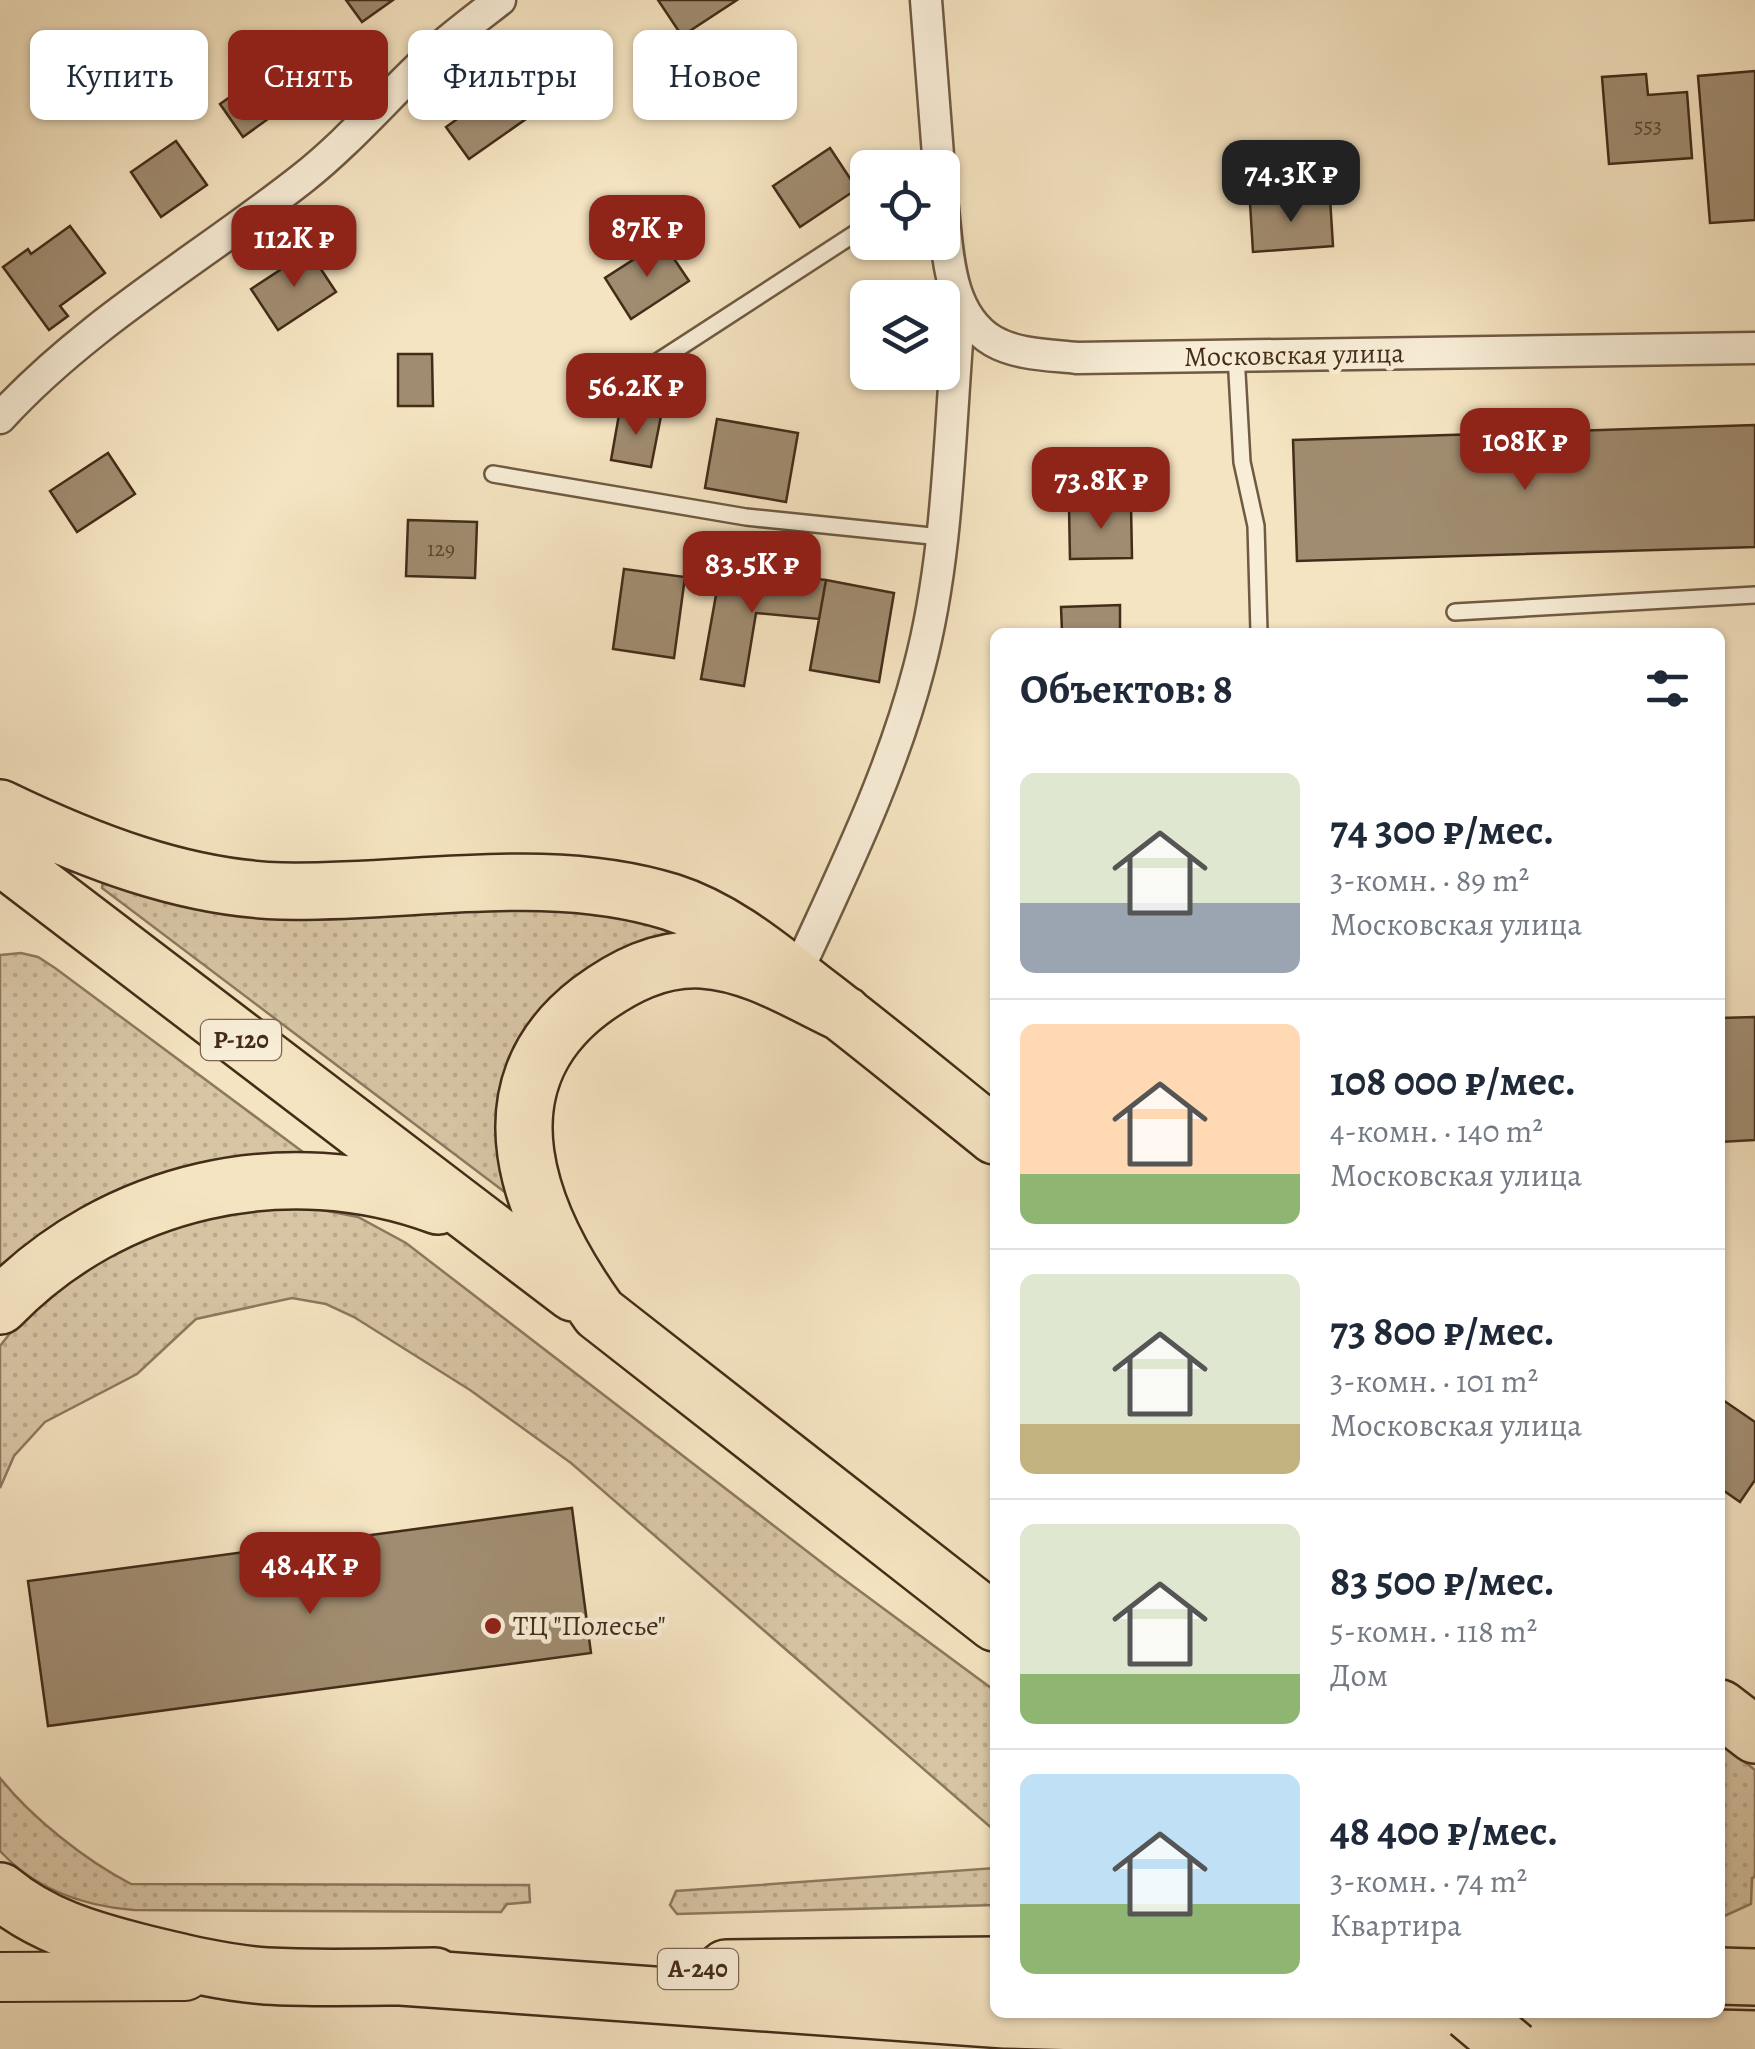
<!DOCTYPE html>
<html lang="ru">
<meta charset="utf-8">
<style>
body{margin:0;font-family:Alegreya,serif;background:#f2f2f3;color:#1f2937;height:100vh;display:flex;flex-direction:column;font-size:38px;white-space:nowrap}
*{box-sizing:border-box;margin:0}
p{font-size:32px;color:#747a83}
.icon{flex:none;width:55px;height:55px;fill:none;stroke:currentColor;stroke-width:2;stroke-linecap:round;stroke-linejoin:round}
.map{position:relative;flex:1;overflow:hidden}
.sheet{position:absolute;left:990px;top:628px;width:735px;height:1390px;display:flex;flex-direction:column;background:#fff;border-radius:15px;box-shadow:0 2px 8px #0004}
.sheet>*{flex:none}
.guide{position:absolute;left:30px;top:30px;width:810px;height:90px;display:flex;gap:20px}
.buttons{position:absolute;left:850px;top:150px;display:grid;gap:20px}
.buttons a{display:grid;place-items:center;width:110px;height:110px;border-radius:15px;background:#fff;box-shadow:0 2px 8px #0004;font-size:50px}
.price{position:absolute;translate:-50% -85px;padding:0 22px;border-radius:20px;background:#8f2418;color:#fff;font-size:32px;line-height:65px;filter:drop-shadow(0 2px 5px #0008)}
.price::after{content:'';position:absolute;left:50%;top:60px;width:30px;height:22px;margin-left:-15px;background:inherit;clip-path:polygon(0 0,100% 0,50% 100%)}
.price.current{background:#222;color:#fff}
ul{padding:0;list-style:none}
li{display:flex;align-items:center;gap:30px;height:250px;padding:0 30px}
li+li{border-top:2px solid #e0e1e3}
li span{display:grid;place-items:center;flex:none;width:280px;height:200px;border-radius:15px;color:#555}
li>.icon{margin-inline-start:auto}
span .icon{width:120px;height:120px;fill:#fffc;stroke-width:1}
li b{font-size:42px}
h2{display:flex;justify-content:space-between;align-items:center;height:120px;padding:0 30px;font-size:42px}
.pill{padding:0 35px;border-radius:15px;background:#fff;box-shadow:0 2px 8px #0004;font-size:35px;line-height:90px}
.pill.current{background:#8f2418;color:#fff}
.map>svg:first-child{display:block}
.grass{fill:url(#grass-dots);stroke:#8e785e;stroke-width:2.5}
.building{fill:#a08c70;stroke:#442c18;stroke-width:2.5}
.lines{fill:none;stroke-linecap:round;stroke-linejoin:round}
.lane-casing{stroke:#705a42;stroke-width:20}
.street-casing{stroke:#705a42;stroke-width:35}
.primary-casing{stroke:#442c18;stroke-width:52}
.highway-casing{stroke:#442c18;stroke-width:60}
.lane{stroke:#f8edd7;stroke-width:15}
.street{stroke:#f8edd7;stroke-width:30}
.primary{stroke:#f5e4c1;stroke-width:48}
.highway{stroke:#f5e4c1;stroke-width:55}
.highway-bridge-casing{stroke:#442c18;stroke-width:60;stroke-linecap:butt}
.highway-bridge{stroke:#f5e4c1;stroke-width:55}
.poi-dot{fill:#8f2418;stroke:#f8edd7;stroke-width:4}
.labels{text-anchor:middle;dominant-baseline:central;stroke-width:9;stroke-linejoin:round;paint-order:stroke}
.number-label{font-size:22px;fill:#5b442e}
.shield{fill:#f8edd7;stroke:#7a6651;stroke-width:2.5}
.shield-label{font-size:25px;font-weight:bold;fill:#442c18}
.street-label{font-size:28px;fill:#442c18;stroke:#f8edd7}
.poi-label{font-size:28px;fill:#442c18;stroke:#f8edd7;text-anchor:start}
</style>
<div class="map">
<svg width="1755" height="2049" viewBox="0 0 1755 2049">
<defs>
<pattern id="grass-dots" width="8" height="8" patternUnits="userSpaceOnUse" patternTransform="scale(2.5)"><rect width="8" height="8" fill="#d7c5a4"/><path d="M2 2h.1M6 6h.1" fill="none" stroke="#baa98c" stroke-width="1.8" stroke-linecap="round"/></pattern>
</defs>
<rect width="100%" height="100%" fill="#f5e4c1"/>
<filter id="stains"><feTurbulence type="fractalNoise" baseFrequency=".002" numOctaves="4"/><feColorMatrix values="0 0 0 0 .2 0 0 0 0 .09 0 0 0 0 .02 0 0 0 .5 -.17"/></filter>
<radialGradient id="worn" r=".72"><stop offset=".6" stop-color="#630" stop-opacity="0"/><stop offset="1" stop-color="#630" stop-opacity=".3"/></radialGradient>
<!-- grass -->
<path class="grass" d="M104,876L596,905L703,936L509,1062C493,1106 493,1148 506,1193L102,888Z
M21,953L38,957L55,968L303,1152C191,1153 81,1189 0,1269V955Z
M307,1207L358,1217L406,1243L834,1572L995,1691V1831L571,1463L470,1390L354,1317L326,1304L292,1298L196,1319L137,1374L45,1422L14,1456L0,1488V1346C57,1270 153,1223 245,1211C266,1208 287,1208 307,1207Z
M1720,1742L1755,1770V1877L1752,1878L1751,1904L1720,1918Z
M0,1778C32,1818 85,1860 131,1884L529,1885L530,1902L507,1904L501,1912L134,1910C84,1906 35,1889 0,1851Z
M995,1868V1905L677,1914L670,1905L676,1891Z"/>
<!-- building -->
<path class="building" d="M346,0H393L362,22Z
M658,0H737L682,36Z
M549,53L573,86L469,159L446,127Z
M288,56L311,88L243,137L220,104Z
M1755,71V220L1710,223L1698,76Z
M1646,74L1648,95L1687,92L1692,158L1609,164L1602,77Z
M176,141L207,185L161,217L131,172Z
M830,148L857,189L800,227L773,186Z
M1330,198L1333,246L1253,252L1250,203Z
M70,226L105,273L60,306L68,316L49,330L3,267L28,249L31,254Z
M662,241L689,281L631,319L605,278Z
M309,251L336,292L278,330L251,289Z
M398,354H432L433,406H398Z
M620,409L661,416L651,467L611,460Z
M717,419L798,433L786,502L705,488Z
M1755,425V547L1297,561L1293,440Z
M108,453L135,494L77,532L50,491Z
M1131,505L1132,558L1070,559L1069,507Z
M408,520L477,522L475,578L406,576Z
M721,567L826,580L819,619L756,613L744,686L701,679Z
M624,569L685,577L674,658L613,649Z
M826,580L894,593L879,682L810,670Z
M1120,605V632H1062L1061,607Z
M1755,1017V1140L1720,1142V1018Z
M1720,1398L1755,1422V1480L1740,1502L1720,1488Z
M572,1508L591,1653L48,1726L28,1581Z"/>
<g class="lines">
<defs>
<path id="lane" d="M1236,355L1242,462L1256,526L1259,632
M651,366L868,225
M493,474L746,517L941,537
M1455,612L1755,595"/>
<path id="street" d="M926,0L939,168
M942,199C948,247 946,313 993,341C1017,355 1051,355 1077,358L1755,348
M0,418C87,323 203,257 303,178C351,140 390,93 435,52C455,34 478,17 500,0
M795,977C841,876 891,776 919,668C950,551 949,426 960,306"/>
<path id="primary" d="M0,1977L185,1976"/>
<path id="highway" d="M0,808C87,850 183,888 281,891C410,894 546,863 671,902C724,919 768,956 812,990C874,1037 934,1087 995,1136
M0,856L573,1293
M844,1014C799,993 753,963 702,960C659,958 624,976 590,1001C476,1088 530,1217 599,1313L995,1623
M0,1306C113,1189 286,1150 438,1206
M1720,1708L1755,1735
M0,1891C41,1925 88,1939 139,1952C180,1962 224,1973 266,1976C322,1979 379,1977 435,1976
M726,1968L995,1965
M1720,1976L1755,1977
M401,1977L1005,2020L1755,2039"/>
</defs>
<!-- lane casing -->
<use href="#lane" class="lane-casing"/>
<!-- street casing -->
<use href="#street" class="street-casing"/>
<!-- primary casing -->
<use href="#primary" class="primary-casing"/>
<!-- highway casing -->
<use href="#highway" class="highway-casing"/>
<!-- lane -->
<use href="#lane" class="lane"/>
<!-- street -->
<use href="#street" class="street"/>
<!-- primary -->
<use href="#primary" class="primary"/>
<!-- highway -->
<use href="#highway" class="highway"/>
<defs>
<path id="highway-bridge" d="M1469,2012L1513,2049"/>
</defs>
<!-- highway-bridge casing -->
<use href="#highway-bridge" class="highway-bridge-casing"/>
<!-- highway-bridge -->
<use href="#highway-bridge" class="highway-bridge"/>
</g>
<!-- markers -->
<circle class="poi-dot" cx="493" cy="1626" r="10"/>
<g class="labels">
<!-- number labels -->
<g class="number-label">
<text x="1648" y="126">553</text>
<text x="441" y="549">129</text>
</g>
<!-- shield labels -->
<g class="shield">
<rect x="201" y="1020" width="80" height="40" rx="8"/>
<rect x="658" y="1949" width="80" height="40" rx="8"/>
</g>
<g class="shield-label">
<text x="241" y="1040">Р-120</text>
<text x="698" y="1969">А-240</text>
</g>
<!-- street labels -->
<g class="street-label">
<text transform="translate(1294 355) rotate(-1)">Московская улица</text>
</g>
<!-- poi labels -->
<g class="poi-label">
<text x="513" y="1626">ТЦ "Полесье"</text>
</g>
</g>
<rect width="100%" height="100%" filter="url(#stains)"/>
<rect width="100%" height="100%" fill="url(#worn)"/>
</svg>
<div class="buttons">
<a><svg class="icon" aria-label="locate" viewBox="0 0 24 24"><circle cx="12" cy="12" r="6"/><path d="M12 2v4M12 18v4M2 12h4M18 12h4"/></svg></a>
<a><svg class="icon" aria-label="layers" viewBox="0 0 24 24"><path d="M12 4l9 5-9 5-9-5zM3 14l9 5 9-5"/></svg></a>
</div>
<b class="price current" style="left:1291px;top:225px">74.3K ₽</b>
<b class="price" style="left:647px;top:280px">87K ₽</b>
<b class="price" style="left:294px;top:290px">112K ₽</b>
<b class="price" style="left:636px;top:438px">56.2K ₽</b>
<b class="price" style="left:1525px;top:493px">108K ₽</b>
<b class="price" style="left:1101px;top:532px">73.8K ₽</b>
<b class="price" style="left:752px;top:616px">83.5K ₽</b>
<b class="price" style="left:310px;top:1617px">48.4K ₽</b>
<div class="guide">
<a class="pill">Купить</a>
<a class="pill current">Снять</a>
<a class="pill">Фильтры</a>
<a class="pill">Новое</a>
</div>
<section class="sheet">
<h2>Объектов: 8<svg class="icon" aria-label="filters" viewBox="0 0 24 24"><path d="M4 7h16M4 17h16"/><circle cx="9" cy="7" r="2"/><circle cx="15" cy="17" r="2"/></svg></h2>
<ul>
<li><span style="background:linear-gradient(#dfe7d0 65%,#9aa5b1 0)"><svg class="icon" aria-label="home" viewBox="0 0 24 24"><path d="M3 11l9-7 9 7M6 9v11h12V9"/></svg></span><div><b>74 300 ₽/мес.</b><p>3-комн. · 89 m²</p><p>Московская улица</p></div></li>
<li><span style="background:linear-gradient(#ffd9b3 75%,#8fb573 0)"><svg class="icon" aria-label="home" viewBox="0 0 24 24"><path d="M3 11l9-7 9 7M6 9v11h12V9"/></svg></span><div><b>108 000 ₽/мес.</b><p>4-комн. · 140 m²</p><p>Московская улица</p></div></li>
<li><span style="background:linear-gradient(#dfe7d0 75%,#c2b280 0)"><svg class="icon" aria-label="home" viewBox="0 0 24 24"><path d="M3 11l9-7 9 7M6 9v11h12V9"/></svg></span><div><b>73 800 ₽/мес.</b><p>3-комн. · 101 m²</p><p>Московская улица</p></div></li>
<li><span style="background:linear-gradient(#dfe7d0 75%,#8fb573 0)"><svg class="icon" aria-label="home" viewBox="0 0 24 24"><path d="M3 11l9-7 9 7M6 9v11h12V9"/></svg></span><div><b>83 500 ₽/мес.</b><p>5-комн. · 118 m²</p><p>Дом</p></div></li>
<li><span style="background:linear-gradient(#bfe0f5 65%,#8fb573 0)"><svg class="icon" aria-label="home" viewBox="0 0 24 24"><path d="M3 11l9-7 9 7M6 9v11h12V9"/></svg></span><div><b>48 400 ₽/мес.</b><p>3-комн. · 74 m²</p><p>Квартира</p></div></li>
</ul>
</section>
</div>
